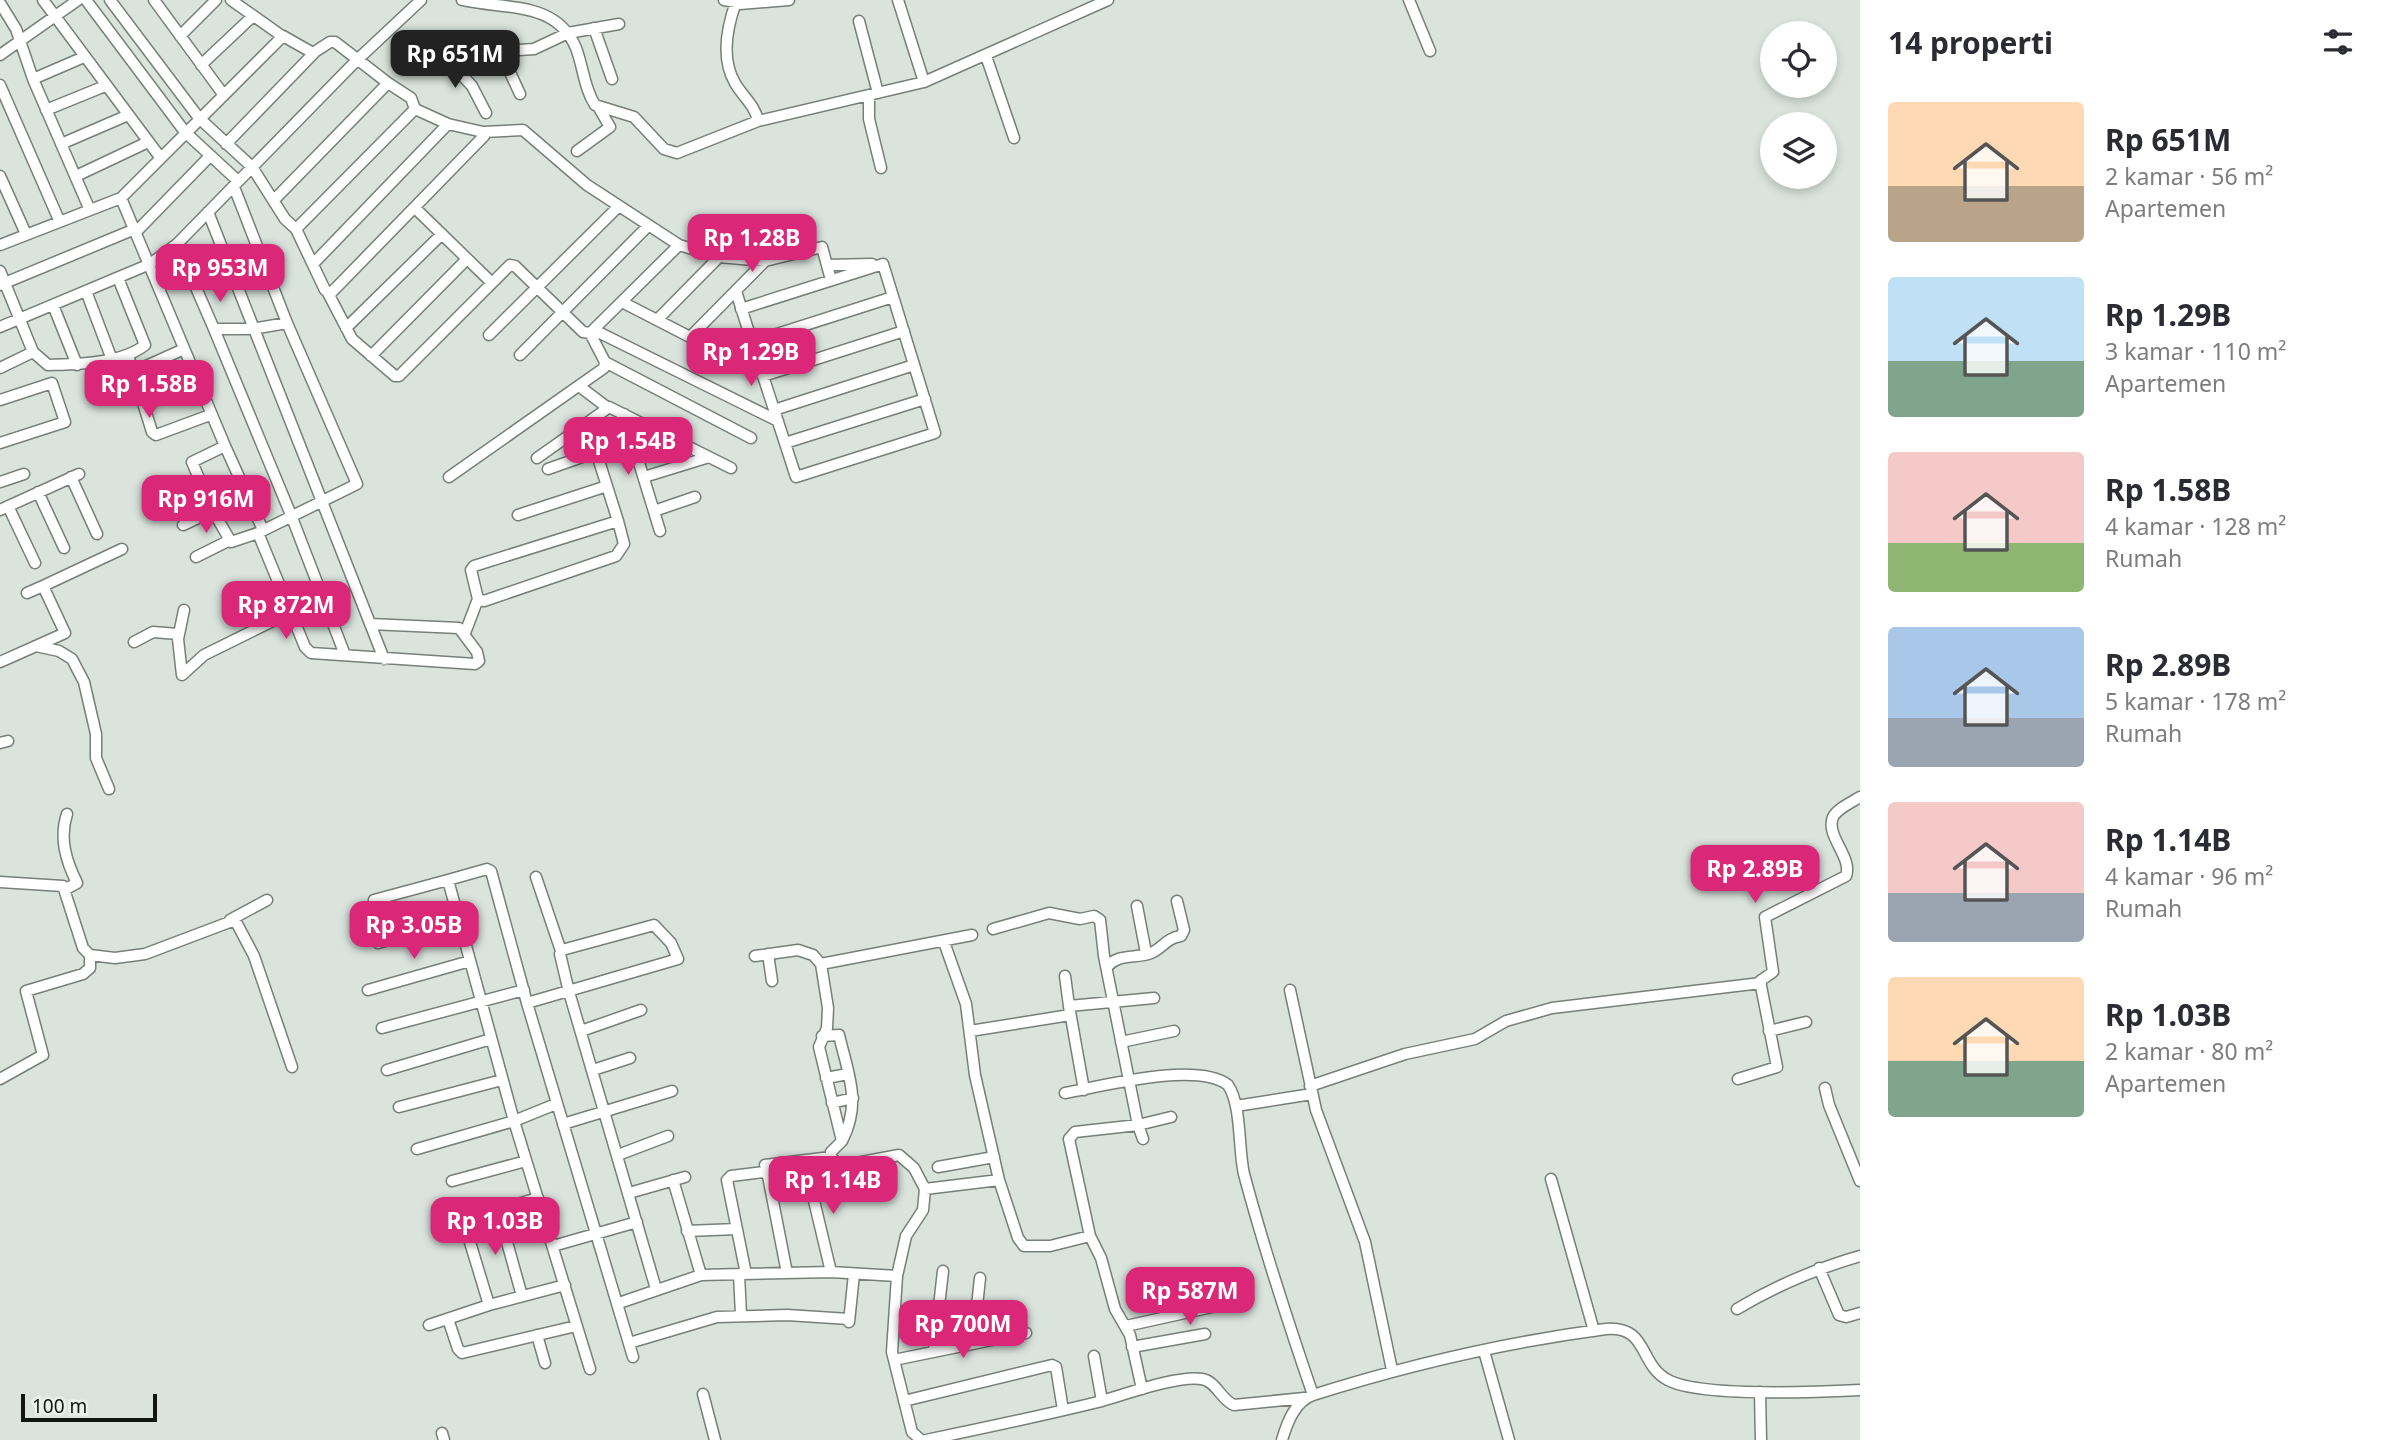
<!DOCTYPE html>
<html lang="id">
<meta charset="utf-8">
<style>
body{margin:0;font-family:"Noto Sans",sans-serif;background:#f2f2f3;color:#2b2b33;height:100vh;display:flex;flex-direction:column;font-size:26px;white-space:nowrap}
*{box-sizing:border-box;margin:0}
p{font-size:23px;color:#7c7c81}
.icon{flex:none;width:38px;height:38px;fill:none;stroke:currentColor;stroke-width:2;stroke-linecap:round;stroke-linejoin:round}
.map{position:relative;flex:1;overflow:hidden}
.panel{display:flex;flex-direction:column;background:#fff;width:525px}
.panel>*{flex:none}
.tools{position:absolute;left:1760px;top:21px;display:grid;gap:14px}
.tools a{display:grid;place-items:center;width:77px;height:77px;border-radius:50%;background:#fff;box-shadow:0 4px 10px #0003;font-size:35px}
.scale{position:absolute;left:21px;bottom:18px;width:136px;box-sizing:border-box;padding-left:7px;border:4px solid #121613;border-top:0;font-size:19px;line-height:24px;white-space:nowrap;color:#121613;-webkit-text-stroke:5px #e7f2ea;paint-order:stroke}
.price{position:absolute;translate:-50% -60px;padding:0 16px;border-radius:14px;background:#db2777;color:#fff;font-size:23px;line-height:46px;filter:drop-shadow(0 2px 4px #0008)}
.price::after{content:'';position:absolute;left:50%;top:42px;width:21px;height:16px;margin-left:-10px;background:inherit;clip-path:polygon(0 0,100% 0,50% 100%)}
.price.active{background:#222;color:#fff}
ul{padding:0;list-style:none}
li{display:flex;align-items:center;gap:21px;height:175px;padding:0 28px}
li span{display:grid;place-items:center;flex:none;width:196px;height:140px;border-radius:7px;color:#555}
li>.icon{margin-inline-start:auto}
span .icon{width:84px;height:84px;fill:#fffc;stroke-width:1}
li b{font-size:30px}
h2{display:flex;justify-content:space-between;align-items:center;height:84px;padding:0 28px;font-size:30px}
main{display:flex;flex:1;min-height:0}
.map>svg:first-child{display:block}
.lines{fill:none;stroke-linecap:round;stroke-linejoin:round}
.minor-casing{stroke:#767f78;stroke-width:13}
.minor{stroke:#fff;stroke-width:10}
</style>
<main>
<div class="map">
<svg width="1860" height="1440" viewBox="0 0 1860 1440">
<rect width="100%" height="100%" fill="#dae4dd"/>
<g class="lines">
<defs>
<path id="minor" d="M43,0L160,157
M86,0L185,132L238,181
M110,0L199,118L252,167L285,219L296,229L415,109L411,98L388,83
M154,0L223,94
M231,0L282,36
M462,0C505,10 556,0 576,48C583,66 584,88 595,105L634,117L664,149L677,153L758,121L924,82L1108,0
M724,0L736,2C727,27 721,59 735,83C743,97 755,105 758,121
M735,0L740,4L789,0
M898,0L924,82
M1409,0L1430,51
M0,3L16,29L33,79L89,208
M859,21L878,93
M594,28L612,79
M180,36L216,0
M501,53L520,94
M442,54L472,86L486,113
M0,55L78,0
M986,56L1014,138
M201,65L253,16
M460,73L506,51L534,49L568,33L619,24
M33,79L84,57
M0,85L59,220
M869,95V119L881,168
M46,110L105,86
M61,144L126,116
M226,144L314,53
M577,151L610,127L599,108
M0,176L26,234
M76,176L148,142
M121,198L225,446L192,462L213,511L231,542L258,533L357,484L287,323L234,187
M415,208L491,282
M208,212L384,659
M296,229L325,290L331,293L484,136L483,132L448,124L415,109
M136,232L210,156
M177,244L214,329H252L287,323
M0,245L121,198L283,36L313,53L330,42H335L388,83L274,200
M679,245L719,257L765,261L822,247L831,280
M313,264L448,124
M827,265L872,264
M0,271L33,352L48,365C78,364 121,364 145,345L118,278
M0,285L135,229
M86,291L111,357
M736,291C755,353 776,415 796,477L935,433L883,264L741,309
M328,293L352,339L395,376H399L510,265L515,266L583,332L590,333L679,245L587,185L523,130L483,132
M622,302L762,374
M53,305L77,365
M657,320L719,257
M0,327L150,264L177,244L357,60L421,0
M346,328L442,234
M214,329L291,515L345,655
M594,330L778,421
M489,335L618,207
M690,337L765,261
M752,342L893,297
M128,355L133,372L184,349
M520,355L647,227
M371,356L467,259
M605,362L751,438
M0,368L33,352
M133,372L144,406L198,380
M763,376L904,331
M0,400L52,383L65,422L0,443
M144,406L152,432L156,435L210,415
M609,407L731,468
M774,410L914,365
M624,414L660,531
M587,423L618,521
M633,443L663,434
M785,443L925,399
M225,446L263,530
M537,458L608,408L579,386
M548,469L596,452
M71,477L97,534
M449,477L604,368L605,362L590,333
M644,477L709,457
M0,482L24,474
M38,492L64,548
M8,506L35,563
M0,510L79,474
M654,511L695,497
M518,515L607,486
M618,521L624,544L616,556L484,601L478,599L471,570L474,566Z
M183,525L213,511
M258,533L305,647L311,653L475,664L479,661L477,652L459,628L370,624
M196,557L228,541
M27,593L43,586
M184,610L178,639L182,675L204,655L291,612
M465,633L478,599
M134,642L153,632L178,634
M36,646L65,633L43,586L122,549
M0,662L36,646L59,651L72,659L84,682L96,734V758L109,789
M0,743L8,741
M536,877L561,951
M0,882L63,886L83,948L90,955L115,958L145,954L235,920L254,956L292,1067
M66,889L77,883C66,861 59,838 67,814
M374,900L448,880
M1137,906L1146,953
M230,920L267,900
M993,929L1049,913L1080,919L1094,916L1100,920L1104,956L1138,1125L1075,1132L1069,1139L1090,1236L1101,1258L1115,1309L1130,1335L1142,1389
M944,942L966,1004L975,1075L999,1180L1018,1238L1024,1246H1050L1090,1236
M378,943L458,921
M768,954L772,981
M755,956L798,950L813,955L821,964L828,1008L827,1028L819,1047L842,1141L831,1152V1157L765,1165
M821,964L972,935
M1107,967C1118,953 1136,959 1151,953C1163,948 1166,938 1181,936L1184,930L1177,901
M1065,976L1069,1006
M368,990L470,961
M1290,990L1316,1110L1365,1242L1392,1370
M527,1003L678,959L671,943L654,925L562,950L560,954L569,992L656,1289
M382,1028L524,990
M581,1031L641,1010
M970,1031L1070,1015
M1769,1031L1806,1022
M822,1036L839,1035C848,1074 862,1102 842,1141
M1121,1042L1174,1031
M387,1070L491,1039
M593,1070L630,1058
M826,1078L848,1074
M0,1079L43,1055L26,991L83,974L90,968V955
M1738,1079L1777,1067L1760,981L1773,972L1765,917L1846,876C1853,857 1825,836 1833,817C1837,809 1852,802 1860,797
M1310,1086L1405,1054L1475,1039L1506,1021L1552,1008L1761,983
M1825,1088L1829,1105L1860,1181
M1084,1090L1069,1006L1154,998
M1065,1093C1103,1086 1197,1061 1228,1085C1242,1106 1238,1149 1244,1174C1264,1249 1288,1322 1313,1395
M832,1103L853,1098
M1236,1106L1312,1094
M399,1107L502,1080
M563,1124L672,1091
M1143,1139L1138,1125L1171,1117
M417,1149L514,1121L556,1104
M618,1155L668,1136
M831,1157L840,1166L899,1155L914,1168L925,1189L999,1180
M806,1167L831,1272
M938,1167L994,1157
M1551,1179L1594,1331
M673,1180L701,1275
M452,1181L526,1161
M629,1193L685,1177
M498,1210L522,1296
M487,1213L538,1198
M466,1229L489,1305
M687,1231L737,1229
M553,1246L637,1222
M1819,1268L1839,1315L1846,1317L1860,1313
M739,1274L741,1315
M746,1274L727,1180L731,1176L764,1172L768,1176L787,1273
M897,1276L906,1236L923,1210L925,1189
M619,1303L701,1275L831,1272L897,1276L892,1352L912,1432L921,1440
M1737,1309C1777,1285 1815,1269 1860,1256
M448,1319L458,1349L462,1353L576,1326
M849,1322L854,1274
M429,1325L489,1305L565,1285
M1126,1326L1248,1299
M537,1335L545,1363
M629,1343L717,1317L787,1315L849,1319
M973,1343L980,1278
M1132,1347L1205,1334
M934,1350L943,1271
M1484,1351L1509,1440
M1094,1356L1102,1401
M894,1360L1026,1333
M590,1369L514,1121L448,880L487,869L491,871L527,1003L633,1357
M1760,1392L1761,1440
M703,1394L715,1440
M904,1401L1052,1365L1056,1367L1063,1410
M442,1433L444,1440
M926,1440C984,1428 1041,1416 1098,1402C1124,1395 1177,1375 1202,1379C1216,1381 1221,1400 1234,1405L1304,1398
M1282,1440C1287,1423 1295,1401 1313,1395C1408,1365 1507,1342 1606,1329C1649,1326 1638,1364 1668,1380C1700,1397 1819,1392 1860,1390"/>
</defs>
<!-- minor casing -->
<use href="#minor" class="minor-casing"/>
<!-- minor -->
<use href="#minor" class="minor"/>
</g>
</svg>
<div class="tools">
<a><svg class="icon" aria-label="locate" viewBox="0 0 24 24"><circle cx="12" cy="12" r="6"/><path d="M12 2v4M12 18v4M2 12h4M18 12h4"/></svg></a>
<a><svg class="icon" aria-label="layers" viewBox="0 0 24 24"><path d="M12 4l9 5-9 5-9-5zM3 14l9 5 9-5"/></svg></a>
</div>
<div class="scale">100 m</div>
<b class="price active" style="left:455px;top:90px">Rp 651M</b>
<b class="price" style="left:752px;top:274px">Rp 1.28B</b>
<b class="price" style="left:220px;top:304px">Rp 953M</b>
<b class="price" style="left:751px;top:388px">Rp 1.29B</b>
<b class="price" style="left:149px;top:420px">Rp 1.58B</b>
<b class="price" style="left:628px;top:477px">Rp 1.54B</b>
<b class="price" style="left:206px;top:535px">Rp 916M</b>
<b class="price" style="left:286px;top:641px">Rp 872M</b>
<b class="price" style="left:1755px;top:905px">Rp 2.89B</b>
<b class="price" style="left:414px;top:961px">Rp 3.05B</b>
<b class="price" style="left:833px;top:1216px">Rp 1.14B</b>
<b class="price" style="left:495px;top:1257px">Rp 1.03B</b>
<b class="price" style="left:1190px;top:1327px">Rp 587M</b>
<b class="price" style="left:963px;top:1360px">Rp 700M</b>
</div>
<section class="panel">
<h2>14 properti<svg class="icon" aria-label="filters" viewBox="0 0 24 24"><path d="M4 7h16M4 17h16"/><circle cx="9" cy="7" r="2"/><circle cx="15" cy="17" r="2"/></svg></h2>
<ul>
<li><span style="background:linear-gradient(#ffd9b3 60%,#b9a48a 0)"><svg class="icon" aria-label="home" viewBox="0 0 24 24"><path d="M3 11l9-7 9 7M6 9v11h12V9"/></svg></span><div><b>Rp 651M</b><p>2 kamar · 56 m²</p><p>Apartemen</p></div></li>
<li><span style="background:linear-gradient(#bfe0f5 60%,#7fa58c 0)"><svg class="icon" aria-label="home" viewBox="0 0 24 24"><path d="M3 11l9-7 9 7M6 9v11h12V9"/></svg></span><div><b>Rp 1.29B</b><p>3 kamar · 110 m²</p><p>Apartemen</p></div></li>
<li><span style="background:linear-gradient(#f6c9c9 65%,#8fb573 0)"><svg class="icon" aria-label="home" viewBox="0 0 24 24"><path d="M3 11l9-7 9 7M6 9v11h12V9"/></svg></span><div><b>Rp 1.58B</b><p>4 kamar · 128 m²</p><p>Rumah</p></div></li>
<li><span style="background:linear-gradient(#a9c7e8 65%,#9aa5b1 0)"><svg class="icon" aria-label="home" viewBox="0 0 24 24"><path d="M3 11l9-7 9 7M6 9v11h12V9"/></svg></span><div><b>Rp 2.89B</b><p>5 kamar · 178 m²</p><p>Rumah</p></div></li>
<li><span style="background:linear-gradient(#f6c9c9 65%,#9aa5b1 0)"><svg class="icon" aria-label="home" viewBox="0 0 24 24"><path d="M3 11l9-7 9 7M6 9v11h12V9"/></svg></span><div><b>Rp 1.14B</b><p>4 kamar · 96 m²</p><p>Rumah</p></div></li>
<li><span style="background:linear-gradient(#ffd9b3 60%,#7fa58c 0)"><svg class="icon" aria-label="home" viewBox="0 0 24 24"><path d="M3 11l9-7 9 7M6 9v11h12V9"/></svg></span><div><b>Rp 1.03B</b><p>2 kamar · 80 m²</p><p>Apartemen</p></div></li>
</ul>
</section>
</main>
